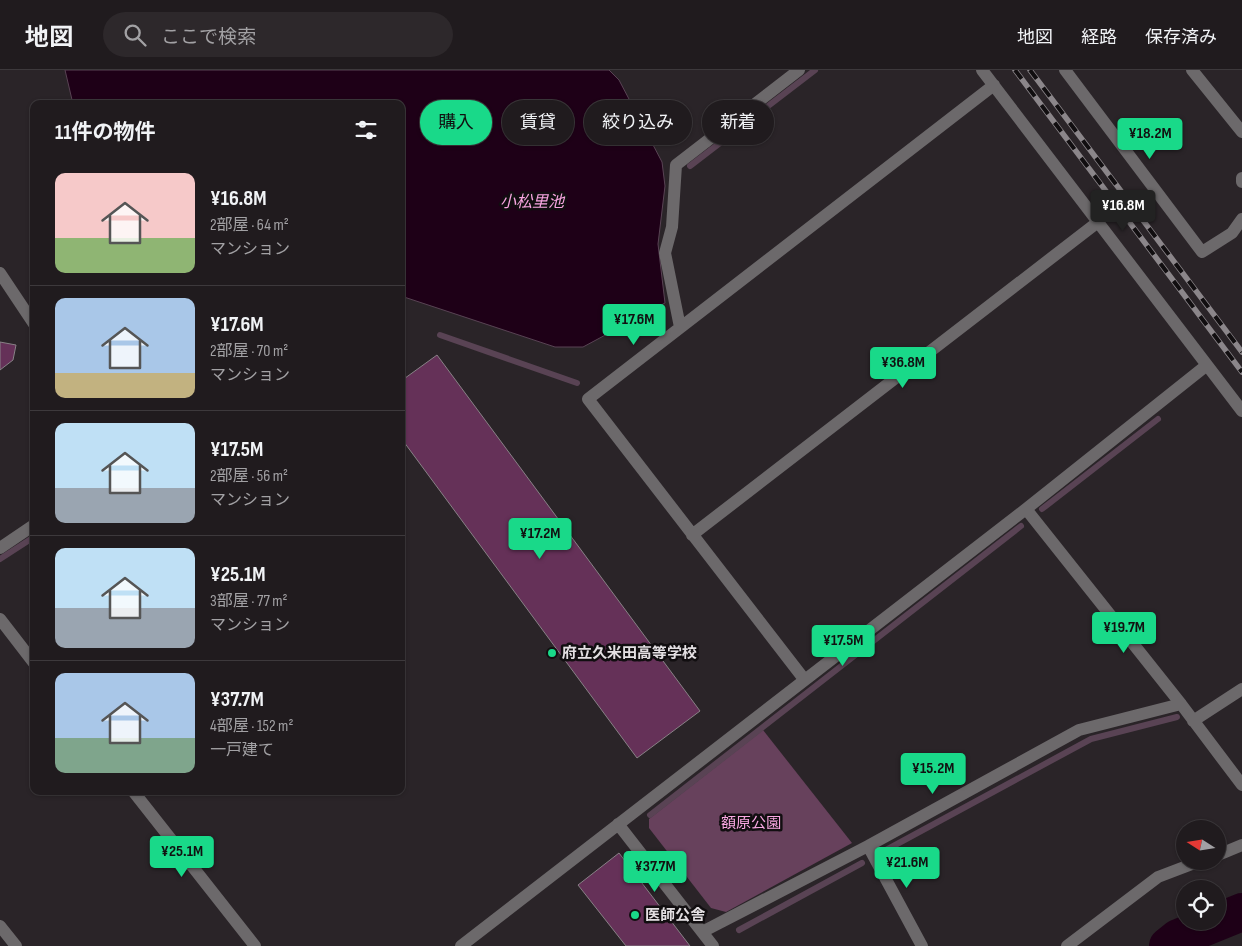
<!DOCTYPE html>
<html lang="ja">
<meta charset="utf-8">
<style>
body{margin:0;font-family:"Sofia Sans Condensed","Noto Sans JP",sans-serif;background:#2d282b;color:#f1f3f6;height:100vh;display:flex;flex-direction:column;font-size:19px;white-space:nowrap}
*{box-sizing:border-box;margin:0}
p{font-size:16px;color:#a2a1a4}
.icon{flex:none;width:28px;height:28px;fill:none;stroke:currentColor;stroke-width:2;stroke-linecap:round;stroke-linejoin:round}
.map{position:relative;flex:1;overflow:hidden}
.panel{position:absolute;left:30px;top:30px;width:375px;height:695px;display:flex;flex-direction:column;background:#201b1e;border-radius:10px;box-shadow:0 1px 4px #0004,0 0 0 1px #3d393c}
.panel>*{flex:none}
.hud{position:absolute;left:420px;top:30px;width:475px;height:45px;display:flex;gap:10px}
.needle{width:32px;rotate:282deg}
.tools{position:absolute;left:1176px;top:750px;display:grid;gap:10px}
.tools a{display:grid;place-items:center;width:50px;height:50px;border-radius:50%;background:#201b1e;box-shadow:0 1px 4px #0004,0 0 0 1px #3d393c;font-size:25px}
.price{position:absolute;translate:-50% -42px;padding:0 11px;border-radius:5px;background:#19d989;color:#111;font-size:16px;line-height:32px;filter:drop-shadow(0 1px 2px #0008)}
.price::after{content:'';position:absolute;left:50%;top:30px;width:15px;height:11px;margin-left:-8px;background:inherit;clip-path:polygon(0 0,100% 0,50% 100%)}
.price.active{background:#222;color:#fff}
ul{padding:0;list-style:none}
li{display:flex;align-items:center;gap:15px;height:125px;padding:0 25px}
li+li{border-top:1px solid #3d393c}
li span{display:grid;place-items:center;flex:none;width:140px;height:100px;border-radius:10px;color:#555}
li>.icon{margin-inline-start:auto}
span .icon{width:60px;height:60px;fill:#fffc;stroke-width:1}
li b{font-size:21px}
h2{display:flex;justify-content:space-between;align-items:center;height:60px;padding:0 25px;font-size:21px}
.chip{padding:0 18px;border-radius:22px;background:#201b1e;box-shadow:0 1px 4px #0004,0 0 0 1px #3d393c;font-size:18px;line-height:45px}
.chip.active{background:#19d989;color:#111}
header{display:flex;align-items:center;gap:30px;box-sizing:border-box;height:70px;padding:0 25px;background:#201b1e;border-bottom:1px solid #3d393c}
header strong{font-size:24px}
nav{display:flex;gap:28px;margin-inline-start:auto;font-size:18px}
.search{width:350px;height:45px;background:#2d282b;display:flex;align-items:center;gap:12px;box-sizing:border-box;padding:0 18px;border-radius:28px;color:#a2a1a4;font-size:19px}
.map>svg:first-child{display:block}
.park{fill:#67415c}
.water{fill:#1e0017;stroke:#594354}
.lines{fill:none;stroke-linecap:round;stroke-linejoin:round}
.stream{stroke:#594354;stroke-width:6}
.river{stroke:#1e0017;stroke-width:38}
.building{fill:#653158;stroke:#888186}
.minor{stroke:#6c696b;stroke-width:12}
.rail-casing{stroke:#8b868a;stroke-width:5.5}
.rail{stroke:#110e10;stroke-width:4;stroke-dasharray:11;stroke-linecap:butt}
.poi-dot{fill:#19d989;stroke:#110e10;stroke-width:2}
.labels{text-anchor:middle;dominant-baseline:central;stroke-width:5;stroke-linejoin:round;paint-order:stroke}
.poi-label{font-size:15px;font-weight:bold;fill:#e3dfe2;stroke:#110e10;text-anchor:start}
.park-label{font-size:15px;fill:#f8a7e1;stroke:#110e10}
.water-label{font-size:16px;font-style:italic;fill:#f7a5e0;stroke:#110e10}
</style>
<header>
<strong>地図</strong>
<div class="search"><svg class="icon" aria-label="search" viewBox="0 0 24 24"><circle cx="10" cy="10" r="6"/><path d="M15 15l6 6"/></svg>ここで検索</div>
<nav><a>地図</a><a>経路</a><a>保存済み</a></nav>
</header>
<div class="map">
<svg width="1242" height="876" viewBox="0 0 1242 876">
<rect width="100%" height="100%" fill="#2a2428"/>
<!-- park -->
<path class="park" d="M763,660L852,773L726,842L711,838L649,758V749Z"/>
<!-- water -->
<path class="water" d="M65,0H609L619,10L662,92L665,116L658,174L665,233L583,277H555L401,226V34H73Z"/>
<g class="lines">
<!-- stream -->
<path class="stream" d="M690,96L815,0
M440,265L577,313
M1042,439L1158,349
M0,489L34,467
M650,745L1021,456
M886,780L1091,669L1177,647
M739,860L862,793"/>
<!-- river -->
<path class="river" d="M1168,876L1178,868L1242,842"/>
</g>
<!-- building -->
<path class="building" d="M0,272L16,275L13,290L0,300Z
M437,285L700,641L637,688L401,368V311Z
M619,783L690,876H626L578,815Z"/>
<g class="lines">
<!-- minor -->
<path class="minor" d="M982,0L1242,341
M1065,0L1202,182L1232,163L1242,149
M1192,0L1242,62
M1242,108V112
M0,203L34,254
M680,257L665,183L672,157L676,95L799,0
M1026,439L1181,634L1242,715
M692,465L1098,152
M0,478L34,455
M0,549L34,593
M804,609L588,329L994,15
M1193,651L1242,619
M133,721L255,876
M618,754L713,876
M868,776L922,876
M1218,785L1242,775
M0,856L16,876
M702,862L868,776L1079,660L1181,634
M461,876L1026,439L1207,295
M1067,876L1158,807L1200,791"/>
<defs>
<path id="rail" d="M1015,0L1242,302
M1030,0L1242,282"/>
</defs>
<!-- rail casing -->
<use href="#rail" class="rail-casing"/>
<!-- rail -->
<use href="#rail" class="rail"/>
</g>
<!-- markers -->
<g class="poi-dot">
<circle cx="552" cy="583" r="5"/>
<circle cx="635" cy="845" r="5"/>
</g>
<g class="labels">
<!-- poi labels -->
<g class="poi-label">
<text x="562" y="583">府立久米田高等学校</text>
<text x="645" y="845">医師公舎</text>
</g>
<!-- park labels -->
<g class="park-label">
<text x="751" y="753">額原公園</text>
</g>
<!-- water labels -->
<g class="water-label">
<text x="532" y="132">小松里池</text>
</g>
</g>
</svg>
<div class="tools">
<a><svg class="needle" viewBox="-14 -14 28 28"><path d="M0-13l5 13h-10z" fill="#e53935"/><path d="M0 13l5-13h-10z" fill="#a2a1a4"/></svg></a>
<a><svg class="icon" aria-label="locate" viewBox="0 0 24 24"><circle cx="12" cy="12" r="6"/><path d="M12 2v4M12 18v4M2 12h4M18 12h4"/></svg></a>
</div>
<b class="price" style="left:1150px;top:90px">¥18.2M</b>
<b class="price active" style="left:1123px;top:162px">¥16.8M</b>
<b class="price" style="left:634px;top:276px">¥17.6M</b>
<b class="price" style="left:903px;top:319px">¥36.8M</b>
<b class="price" style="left:540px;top:490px">¥17.2M</b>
<b class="price" style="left:1124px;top:584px">¥19.7M</b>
<b class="price" style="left:843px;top:597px">¥17.5M</b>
<b class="price" style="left:933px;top:725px">¥15.2M</b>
<b class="price" style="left:182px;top:808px">¥25.1M</b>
<b class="price" style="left:907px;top:819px">¥21.6M</b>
<b class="price" style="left:655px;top:823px">¥37.7M</b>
<div class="hud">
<a class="chip active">購入</a>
<a class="chip">賃貸</a>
<a class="chip">絞り込み</a>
<a class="chip">新着</a>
</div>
<section class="panel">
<h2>11件の物件<svg class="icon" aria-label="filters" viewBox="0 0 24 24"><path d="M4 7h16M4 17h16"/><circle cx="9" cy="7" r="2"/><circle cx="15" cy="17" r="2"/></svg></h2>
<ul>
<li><span style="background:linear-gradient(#f6c9c9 65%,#8fb573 0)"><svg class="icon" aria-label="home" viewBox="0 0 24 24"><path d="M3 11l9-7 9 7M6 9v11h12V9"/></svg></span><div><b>¥16.8M</b><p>2部屋 · 64 m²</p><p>マンション</p></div></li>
<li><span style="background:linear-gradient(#a9c7e8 75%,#c2b280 0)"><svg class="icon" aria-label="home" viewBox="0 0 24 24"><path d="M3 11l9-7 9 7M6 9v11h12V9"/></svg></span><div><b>¥17.6M</b><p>2部屋 · 70 m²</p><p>マンション</p></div></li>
<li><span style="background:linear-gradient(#bfe0f5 65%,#9aa5b1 0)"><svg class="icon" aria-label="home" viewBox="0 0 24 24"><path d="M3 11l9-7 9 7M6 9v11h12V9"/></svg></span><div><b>¥17.5M</b><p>2部屋 · 56 m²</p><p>マンション</p></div></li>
<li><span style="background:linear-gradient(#bfe0f5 60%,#9aa5b1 0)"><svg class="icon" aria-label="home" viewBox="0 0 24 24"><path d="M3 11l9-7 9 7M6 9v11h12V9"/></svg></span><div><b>¥25.1M</b><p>3部屋 · 77 m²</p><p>マンション</p></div></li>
<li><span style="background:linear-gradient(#a9c7e8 65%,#7fa58c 0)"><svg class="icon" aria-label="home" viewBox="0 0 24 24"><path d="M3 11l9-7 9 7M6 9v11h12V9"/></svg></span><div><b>¥37.7M</b><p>4部屋 · 152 m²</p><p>一戸建て</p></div></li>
</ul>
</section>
</div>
